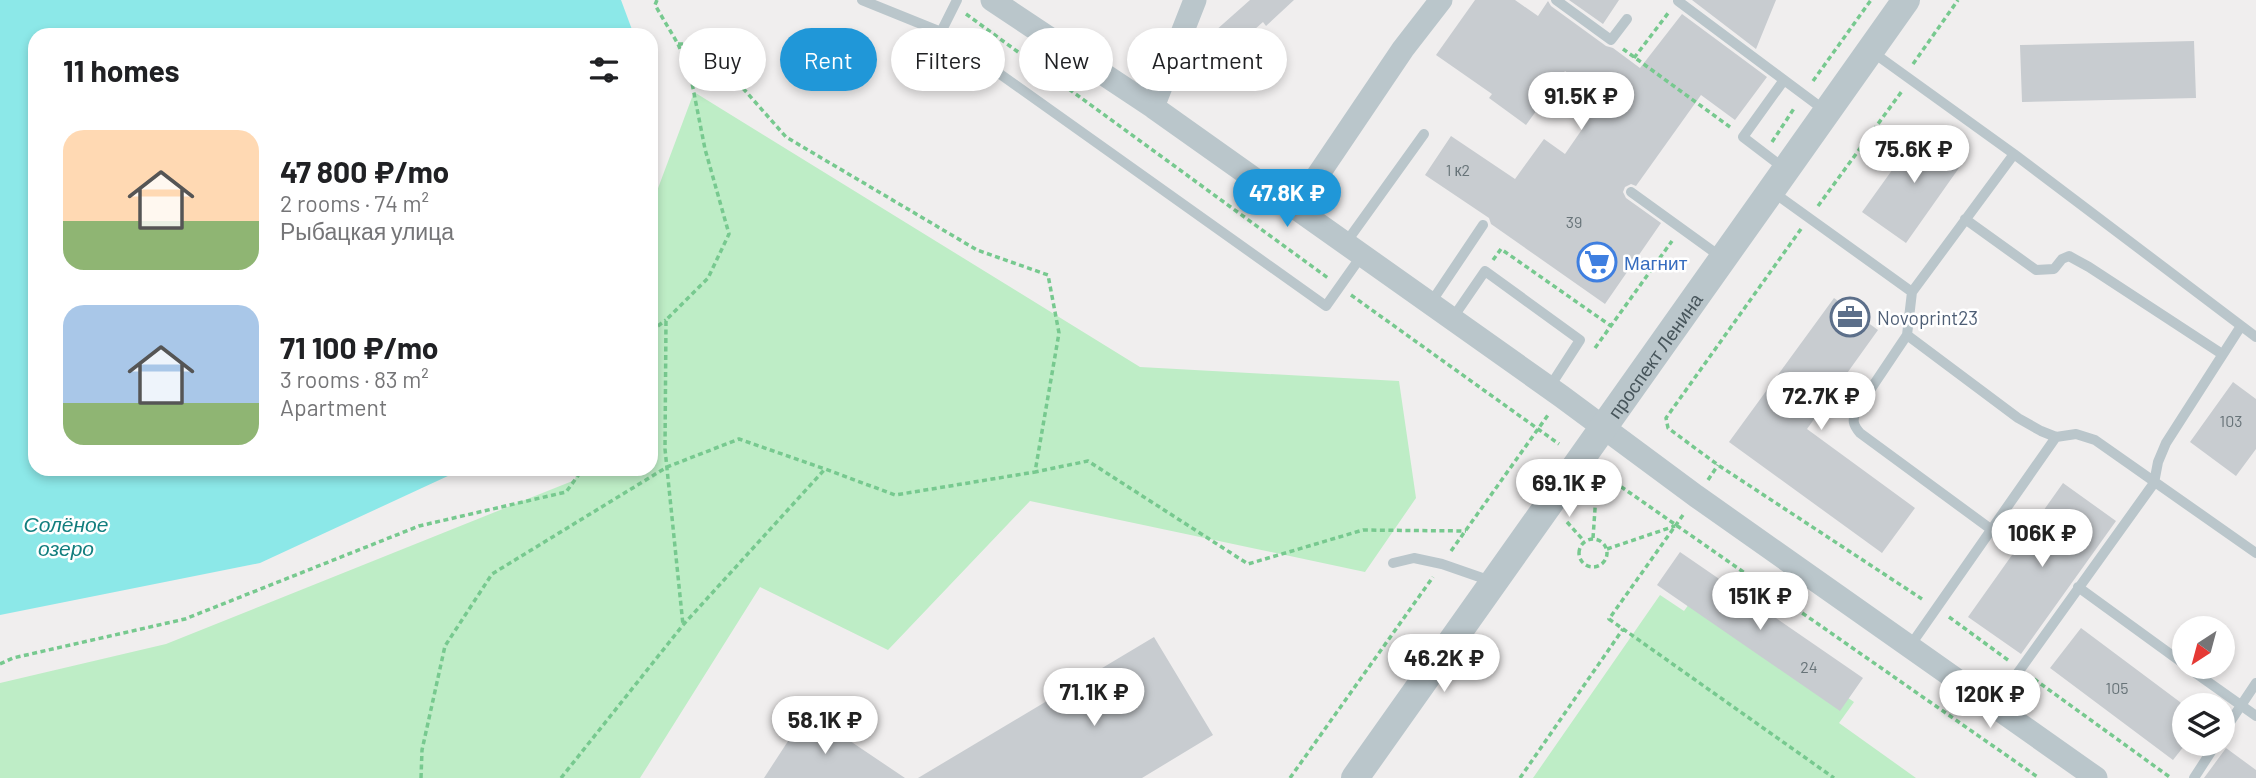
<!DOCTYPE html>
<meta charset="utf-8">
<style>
body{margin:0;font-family:Barlow,sans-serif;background:#f2f2f2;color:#202124;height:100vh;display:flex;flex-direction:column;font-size:26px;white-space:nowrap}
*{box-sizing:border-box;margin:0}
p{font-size:23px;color:#757577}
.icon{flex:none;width:38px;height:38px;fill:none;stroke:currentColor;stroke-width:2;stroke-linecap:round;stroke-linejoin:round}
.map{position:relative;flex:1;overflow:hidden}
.drawer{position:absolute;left:28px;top:28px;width:630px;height:448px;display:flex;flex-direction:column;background:#fff;border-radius:21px;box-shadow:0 4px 10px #0003}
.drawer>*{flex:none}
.top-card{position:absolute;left:679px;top:28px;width:665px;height:63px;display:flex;gap:14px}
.needle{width:46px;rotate:216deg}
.fabs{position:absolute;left:2172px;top:616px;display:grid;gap:14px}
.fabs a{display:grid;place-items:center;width:63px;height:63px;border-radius:50%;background:#fff;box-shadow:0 4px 10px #0003;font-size:35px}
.price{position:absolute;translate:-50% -60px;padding:0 16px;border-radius:24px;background:#fff;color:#222;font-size:23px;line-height:46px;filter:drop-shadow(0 2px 4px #0008)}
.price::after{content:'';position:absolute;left:50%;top:42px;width:21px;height:16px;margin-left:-10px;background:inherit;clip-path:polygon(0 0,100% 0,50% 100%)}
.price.current{background:#2097d8;color:#fff}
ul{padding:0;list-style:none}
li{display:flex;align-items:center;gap:21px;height:175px;padding:0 35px}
li span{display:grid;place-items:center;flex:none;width:196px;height:140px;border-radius:21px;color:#555}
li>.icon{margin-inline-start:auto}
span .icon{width:84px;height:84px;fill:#fffc;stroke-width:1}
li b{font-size:30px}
h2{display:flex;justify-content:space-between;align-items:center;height:84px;padding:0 35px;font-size:30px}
.pill{padding:0 24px;border-radius:32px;background:#fff;box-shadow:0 4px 10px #0003;font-size:24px;line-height:63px}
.pill.current{background:#2097d8;color:#fff}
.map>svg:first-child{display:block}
.green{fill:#beedc6}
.water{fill:#8ce8e8}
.building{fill:#c8ccd0}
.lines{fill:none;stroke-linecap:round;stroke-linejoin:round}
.path{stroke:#77c98f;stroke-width:3.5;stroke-dasharray:5 3.5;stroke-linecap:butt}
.service{stroke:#bac6cb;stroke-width:10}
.minor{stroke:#bac6cb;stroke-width:23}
.tertiary{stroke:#bac6cb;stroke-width:28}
.labels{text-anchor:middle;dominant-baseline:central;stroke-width:5;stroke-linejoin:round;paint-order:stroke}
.number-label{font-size:16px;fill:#677378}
.shop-label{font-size:19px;fill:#366cbe;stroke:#fff;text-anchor:start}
.service-label{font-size:19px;fill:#4e5e75;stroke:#fff;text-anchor:start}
.street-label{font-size:19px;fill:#47555b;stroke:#fff}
.water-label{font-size:21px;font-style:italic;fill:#127e7e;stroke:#fff}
</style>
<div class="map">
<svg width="2256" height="778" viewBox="0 0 2256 778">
<rect width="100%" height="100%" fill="#f0eeee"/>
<!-- green -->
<path class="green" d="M694,92L1140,367L1399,381L1416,498L1365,572L1030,501L888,650L760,587L640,778H0V683L166,644L575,480L577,469H651V207Z
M1697,593L1854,702L1839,723L1916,778H1533L1660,595L1684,611Z"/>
<!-- water -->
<path class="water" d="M0,0H621L634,35H35V469H463L260,563L0,615Z"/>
<!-- building -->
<path class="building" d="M1250,0H1294L1266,26L1263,22L1202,76L1187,59L1188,55Z
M1475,0H1515L1538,16L1548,1L1551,6L1606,46L1613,48L1640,68L1682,14L1767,77L1735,120L1701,95L1636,186L1631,184L1625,187L1623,192L1626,198L1661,223L1605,304L1491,224L1489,218L1425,175L1451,136L1515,179L1544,139L1565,154L1603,99L1565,71L1526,125L1489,98L1492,94L1436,55Z
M1569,0H1619L1603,24Z
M1692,0H1776L1756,49Z
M2194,41L2196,98L2022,102L2020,45Z
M1923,127L1966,158L1906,243L1862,212Z
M1834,298L1878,330L1807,429L1915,508L1882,553L1729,442Z
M2233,382L2256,399V449L2236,476L2190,442Z
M2063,483L2116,521L2021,654L1968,617Z
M1680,552L1863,678L1840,711L1657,585Z
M2081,628L2184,705V746L2173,760L2050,668Z
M1154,637L1213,735L1142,778H918Z
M807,712L905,778H764Z
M2226,748L2256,770V778H2204Z"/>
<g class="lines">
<!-- path -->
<path class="path" d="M657,0L655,5L678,44L690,73L705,149L729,234L708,278L666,320L665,449L683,625
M966,14L1328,278
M678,44H704L786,137L977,250L1048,275L1059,333L1035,472L1088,461L1248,564L1363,530L1466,531
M1623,49L1730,127
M1634,58L1669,12
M1913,64L1958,0
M1813,81L1871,0
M1772,142L1795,107
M1818,206L1902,91
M1801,229L1666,418L1668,428L1718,465L1922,599
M1493,260L1501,249L1611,326
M1351,295L1559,444
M651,331L666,320
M1595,348L1672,241
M1600,472L2039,778
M1708,480L1718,465
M1683,515L1609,619L1834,778
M1567,522L1584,541
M1593,538L1597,480
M1579 553a14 14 0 1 1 28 0a14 14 0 1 1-28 0Z
M1607,549L1675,526
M1451,551L1548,415
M1949,617L2008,660
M0,664L13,658L185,619L419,526L566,492L583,469
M2034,679L2171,778
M421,778L422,750L445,646L492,574L667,467L739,439L825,469
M561,778L683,625L825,469L895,495L1035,472
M1290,778L1433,577
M1520,778L1623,629"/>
<!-- service -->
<path class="service" d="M862,0L941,32L1326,306L1362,255
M1556,0L1611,40L1627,19
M1678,1L1827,112
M941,32L957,0
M1871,51L2014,154L1912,292L1907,335L1856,411C1852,420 1853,425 1860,433L1992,530
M1784,80L1743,137L1785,169
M2014,154L2256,337
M1631,192L1721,257
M1773,192L1912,292
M1965,219L2036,270L2054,269L2062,259L2069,256L2089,267L2222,354
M1345,244L1424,134
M1430,304L1483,225
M1452,319L1485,271L1580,340L1549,388
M1907,335L2018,418L2041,431L2056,437L2076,434L2095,440L2256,553
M1393,563L1414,558L1442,564L1491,581
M2078,587L2184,664
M1910,646L2056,437
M2187,667L2256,716
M1994,706L2154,483L2158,462L2166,443L2241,326
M2222,734L2256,683
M2194,778L2216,744"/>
<!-- minor -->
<path class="minor" d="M992,0L1153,107L1561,396L1696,496L2096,778
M1153,107L1195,0
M1295,209L1403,49L1441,0"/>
<!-- tertiary -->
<path class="tertiary" id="s1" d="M1355,778L1906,0"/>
</g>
<!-- icons -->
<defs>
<symbol id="supermarket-ring" viewBox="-11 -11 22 22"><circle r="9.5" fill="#fff" stroke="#3f7fe0" stroke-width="1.5"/><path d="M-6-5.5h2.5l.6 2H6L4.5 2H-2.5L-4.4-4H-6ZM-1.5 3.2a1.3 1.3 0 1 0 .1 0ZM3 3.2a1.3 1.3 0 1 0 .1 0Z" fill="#3f7fe0"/></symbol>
<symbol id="office-ring" viewBox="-11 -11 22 22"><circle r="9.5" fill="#fff" stroke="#5c6f8a" stroke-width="1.5"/><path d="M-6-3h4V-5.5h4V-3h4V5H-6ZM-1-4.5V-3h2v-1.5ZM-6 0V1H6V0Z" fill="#5c6f8a"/></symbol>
</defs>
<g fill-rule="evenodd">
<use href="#supermarket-ring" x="1575" y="240" width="44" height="44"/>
<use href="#office-ring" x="1828" y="295" width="44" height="44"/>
</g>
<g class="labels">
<!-- number labels -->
<g class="number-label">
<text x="1458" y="169">1 к2</text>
<text x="1574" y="221">39</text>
<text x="2231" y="420">103</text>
<text x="1809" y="666">24</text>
<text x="2117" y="687">105</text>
</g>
<!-- shop labels -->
<g class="shop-label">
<text x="1624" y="262">Магнит</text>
</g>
<!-- service labels -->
<g class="service-label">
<text x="1877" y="317">Novoprint23</text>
</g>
<!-- street labels -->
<g class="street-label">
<text stroke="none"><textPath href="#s1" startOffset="518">проспект Ленина</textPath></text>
</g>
<!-- water labels -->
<g class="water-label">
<text x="66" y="523">Солёное<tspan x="66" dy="24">озеро</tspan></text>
</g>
</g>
</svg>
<div class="fabs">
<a><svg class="needle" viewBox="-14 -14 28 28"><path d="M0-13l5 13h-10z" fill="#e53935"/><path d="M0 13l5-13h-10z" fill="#757577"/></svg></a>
<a><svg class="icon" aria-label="layers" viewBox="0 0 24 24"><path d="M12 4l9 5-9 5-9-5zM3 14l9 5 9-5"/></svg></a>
</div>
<b class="price" style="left:1581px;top:132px">91.5K ₽</b>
<b class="price" style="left:1914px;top:185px">75.6K ₽</b>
<b class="price current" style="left:1287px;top:229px">47.8K ₽</b>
<b class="price" style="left:1821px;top:432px">72.7K ₽</b>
<b class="price" style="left:1569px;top:519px">69.1K ₽</b>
<b class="price" style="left:2042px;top:569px">106K ₽</b>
<b class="price" style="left:1760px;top:632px">151K ₽</b>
<b class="price" style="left:1444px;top:694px">46.2K ₽</b>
<b class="price" style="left:1094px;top:728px">71.1K ₽</b>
<b class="price" style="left:1990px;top:730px">120K ₽</b>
<b class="price" style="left:825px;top:756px">58.1K ₽</b>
<div class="top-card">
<a class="pill">Buy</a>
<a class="pill current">Rent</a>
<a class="pill">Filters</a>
<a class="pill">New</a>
<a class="pill">Apartment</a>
</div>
<section class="drawer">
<h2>11 homes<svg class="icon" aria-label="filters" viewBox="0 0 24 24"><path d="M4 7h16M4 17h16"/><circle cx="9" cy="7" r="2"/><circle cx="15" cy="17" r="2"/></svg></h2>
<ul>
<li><span style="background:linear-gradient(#ffd9b3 65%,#8fb573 0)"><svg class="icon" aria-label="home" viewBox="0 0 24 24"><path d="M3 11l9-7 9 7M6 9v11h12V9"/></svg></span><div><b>47 800 ₽/mo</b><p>2 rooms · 74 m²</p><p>Рыбацкая улица</p></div></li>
<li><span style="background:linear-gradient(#a9c7e8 70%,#8fb573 0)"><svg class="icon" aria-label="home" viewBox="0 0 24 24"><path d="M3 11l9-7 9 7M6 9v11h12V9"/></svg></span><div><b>71 100 ₽/mo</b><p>3 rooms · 83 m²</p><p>Apartment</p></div></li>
</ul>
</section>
</div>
